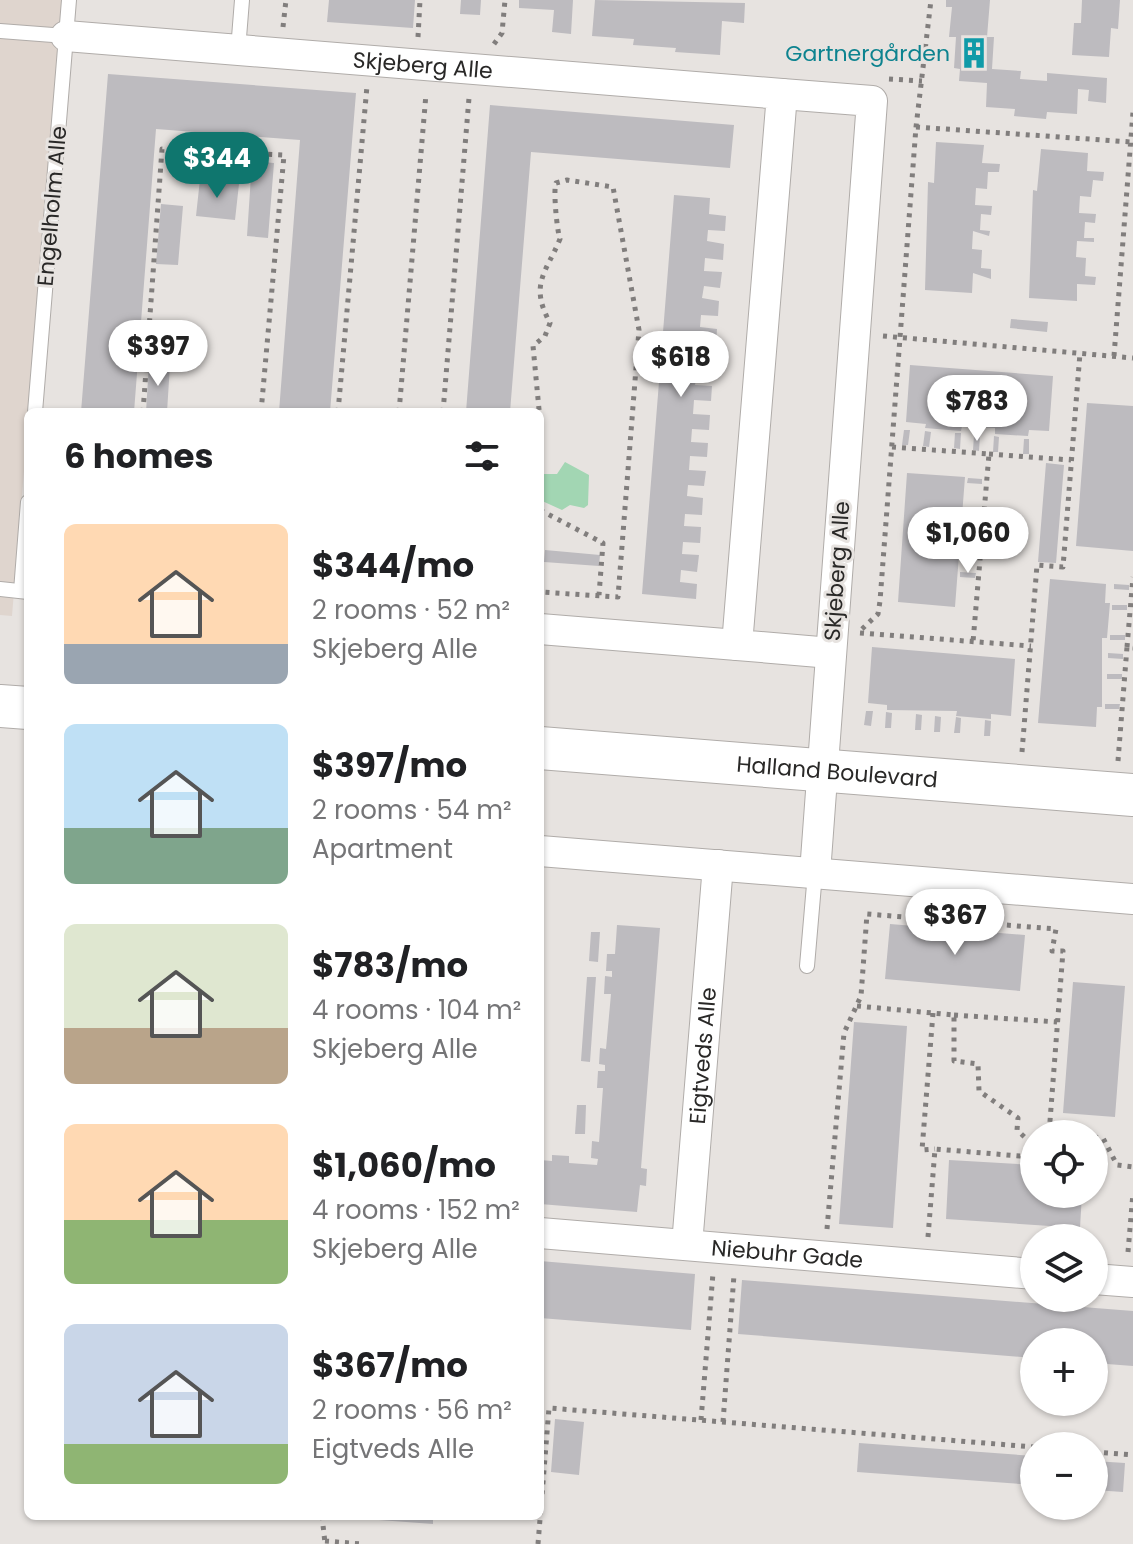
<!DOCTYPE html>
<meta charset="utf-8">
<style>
body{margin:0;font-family:Poppins,sans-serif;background:#f2f2f2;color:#202124;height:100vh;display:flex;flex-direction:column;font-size:30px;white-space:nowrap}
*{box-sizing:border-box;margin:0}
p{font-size:26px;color:#757577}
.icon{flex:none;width:44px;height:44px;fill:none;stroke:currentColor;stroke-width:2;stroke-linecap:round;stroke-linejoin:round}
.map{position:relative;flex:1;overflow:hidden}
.panel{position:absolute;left:24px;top:408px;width:520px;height:1112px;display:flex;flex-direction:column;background:#fff;border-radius:12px;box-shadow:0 2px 6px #0004}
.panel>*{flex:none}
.controls{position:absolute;left:1020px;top:1120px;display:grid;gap:16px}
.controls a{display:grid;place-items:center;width:88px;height:88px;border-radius:50%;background:#fff;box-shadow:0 2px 6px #0004;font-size:40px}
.price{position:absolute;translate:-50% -68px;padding:0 18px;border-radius:28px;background:#fff;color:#222;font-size:26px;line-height:52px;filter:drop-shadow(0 2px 4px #0008)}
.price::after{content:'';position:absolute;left:50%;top:48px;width:24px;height:18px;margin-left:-12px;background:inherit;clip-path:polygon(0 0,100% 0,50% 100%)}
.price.on{background:#0f766e;color:#fff}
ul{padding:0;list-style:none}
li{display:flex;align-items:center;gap:24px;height:200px;padding:0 40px}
li span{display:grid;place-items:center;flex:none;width:224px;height:160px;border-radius:12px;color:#555}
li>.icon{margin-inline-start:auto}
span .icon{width:96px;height:96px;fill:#fffc;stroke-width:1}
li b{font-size:34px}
h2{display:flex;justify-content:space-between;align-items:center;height:96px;padding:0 40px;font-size:34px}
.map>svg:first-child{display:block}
.built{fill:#dfd5ce}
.green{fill:#a2d6b3}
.building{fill:#bdbbbf}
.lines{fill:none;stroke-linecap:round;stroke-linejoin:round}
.lane-casing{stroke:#b0aca9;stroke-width:16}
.street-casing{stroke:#b0aca9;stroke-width:32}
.secondary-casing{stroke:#b0aca9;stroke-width:44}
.path{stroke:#817e7d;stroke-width:5;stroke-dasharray:4 6;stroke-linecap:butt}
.lane{stroke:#fff;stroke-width:14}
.street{stroke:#fff;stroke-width:30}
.secondary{stroke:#fff;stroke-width:42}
.labels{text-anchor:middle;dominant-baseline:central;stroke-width:6;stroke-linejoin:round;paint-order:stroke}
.culture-label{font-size:22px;fill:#0d838f;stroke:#e7e3e0;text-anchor:end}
.street-label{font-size:22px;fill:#292827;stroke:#e7e3e0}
</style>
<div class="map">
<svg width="1133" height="1544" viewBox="0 0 1133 1544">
<rect width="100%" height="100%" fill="#e7e3e0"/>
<!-- built -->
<path class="built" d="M0,0H63L12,616L0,615Z"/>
<!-- green -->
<path class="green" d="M565,462L589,475L588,505L584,508L570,505L562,510L540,500V474H557Z"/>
<!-- building -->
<path class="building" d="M329,0H415L413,28L327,22Z
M461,0H481L480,15L460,14Z
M519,0H573L571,34L552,32L554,10L519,8Z
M595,0L745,3L744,23L722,21L720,55L675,52L676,48L633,45L634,39L592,36Z
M946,0H990L987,37H994L992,69L1021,71L1020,79L1047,81V73L1107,78L1106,103L1088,101L1089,90L1078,89L1077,114L1047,112L1046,119L1014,116L1015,109L986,107L987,83L959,81L960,69L954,68L956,37H949L952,7H946Z
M1082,0H1120L1118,29L1111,28L1109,57L1072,55L1074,23H1081Z
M108,74L356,93L330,412H279L300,140L156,129L134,412H81Z
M490,105L734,125L730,168L531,152L510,412H466Z
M936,142L984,145L982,163L1000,164L999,172H988L987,189L976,188L975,205L992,206L991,215L981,214L980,230L990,231L989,236L973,231L972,249L982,250L981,268L991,269V279L973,273L972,293L925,290L928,182L934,183Z
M1041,149L1088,153L1087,171L1104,172L1103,181L1093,180L1091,197L1080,196L1079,213L1096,214L1095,223L1085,222L1084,238H1094V242L1077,241L1076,257L1086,258L1085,276L1096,277L1095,285L1077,284V301L1029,298L1033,190L1037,191Z
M252,161L274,163L268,238L247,236Z
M200,179L239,184L235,220L196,216Z
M674,195L710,198L709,214L726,216L725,231L708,230L707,241L724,244L723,260L705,258L704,271L722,272L720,288L704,286L702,298L719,301L718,316L701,315L700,327L717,329L716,345L699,343L698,356L715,357L713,372L697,371L695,385L712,386L711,401L694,400L693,414L710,415L709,430L692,429L691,442L708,443L707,457L690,456L689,470L706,471L704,486L688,485L687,496L703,498L702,515L685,514L684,526L701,527L700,543L683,542L682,554L699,555L697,572L681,570L680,582L697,584L696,599L642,594Z
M161,204L183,206L178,265L156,264Z
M1011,319L1048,322L1047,332L1010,328Z
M149,363L170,365L167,412H146Z
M910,365L1053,376L1049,431L1029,430L1028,436L995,434V428L962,426L961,431L925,428L926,424L906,422Z
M1087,403L1133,406V551L1076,546Z
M904,430H910L908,445H902Z
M925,431L931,432L929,447L923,446Z
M955,433H961L960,449L954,448Z
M974,435H980L979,451L973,450Z
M994,436L999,437L998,452H993Z
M1024,439H1029V454H1023Z
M1046,463L1064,465L1056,563L1038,562Z
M907,473L965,477L955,607L898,602Z
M968,478L982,479V484L967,483Z
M965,510L980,511L979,516L965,515Z
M964,541L978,542L977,548L964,546Z
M545,550L600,555L599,566L544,562Z
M960,572L976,573L975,578L960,577Z
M1050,579L1106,584L1105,603H1110L1107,638H1102V707H1097L1096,727L1038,723Z
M1114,584L1129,585V590L1114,589Z
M1112,605H1127V610H1112Z
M1110,635H1125V640H1110Z
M872,647L1015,659L1011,716L991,714V719L956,716L957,711L887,710V705L868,703Z
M1108,653L1123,654V659L1108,658Z
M1107,674H1122V679H1107Z
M1105,704H1120L1119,709H1105Z
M866,711H873L871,726L864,725Z
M886,712L892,713L891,728H885Z
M916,714L922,715L921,730H915Z
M935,716L941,717L940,732H934Z
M956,717L961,718L960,733H954Z
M985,720L991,721L990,736H984Z
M890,924L1025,935L1020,991L885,979Z
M617,925L660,928L641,1168L647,1169L646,1186L640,1185L637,1212L540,1204V1160L552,1161V1155L569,1156V1163L597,1165L598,1159L591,1158L592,1141L599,1142L603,1088H597L598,1071H605V1065L599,1064L600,1048L606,1049L611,994H604L605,976L612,977V971H606L607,954H615Z
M591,932H600L598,962L589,961Z
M587,977H596L590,1062L581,1061Z
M1073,982L1125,986L1115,1117L1063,1113Z
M854,1022L907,1026L893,1228L839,1224Z
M577,1105H586L585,1134H575Z
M949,1160L1034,1165V1194H1082L1080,1228L946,1219Z
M540,1261L695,1274L691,1330L540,1318Z
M742,1280L1133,1311V1366L1094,1363V1342H1034V1358L738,1334Z
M555,1419L584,1422L579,1475L551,1472Z
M859,1443L1034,1456V1485L857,1472Z
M1094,1461L1125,1463L1123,1492L1094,1490Z
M380,1516H433V1524L379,1520Z"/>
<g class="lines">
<defs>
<path id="lane" d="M0,31L66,36
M238,50L242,0
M35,412L69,0
M0,589L28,592
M21,591L28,502
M807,966L815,873"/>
<g id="street">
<path id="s1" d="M66,36L782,94L737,645L831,653"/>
<path d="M782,94L872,101L815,873"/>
<path d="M540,629L737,645"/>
<path d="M540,851L1133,899"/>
<path id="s2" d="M540,1233L1034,1274"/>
<path id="s3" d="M687,1245L718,865"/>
<path d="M1094,1279L1133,1282"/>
</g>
<g id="secondary">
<path d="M0,706L28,708"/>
<path id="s4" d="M540,748L1133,795"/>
</g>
</defs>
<!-- lane casing -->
<use href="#lane" class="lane-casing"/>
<!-- street casing -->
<use href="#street" class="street-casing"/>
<!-- secondary casing -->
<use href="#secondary" class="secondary-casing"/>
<!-- path -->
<path class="path" d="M283,27L286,0
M418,37L420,0
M494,44L502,33L505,0
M889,79L922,81
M916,127L1131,142
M883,336L1133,358
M1114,356L1133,112
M143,412L162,149L284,155L261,412
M338,412L367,86
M399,412L426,94
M443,412L469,98
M540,420L533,346L545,336L550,323C529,284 546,273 560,239C557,231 553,190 556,183L567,180L613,187L639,330L618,597L540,592
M892,447L989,454L973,642
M989,454L1071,460
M540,510L603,543L599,595
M862,629L878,614L880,601L916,127L931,0
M860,633L1031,646
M1127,647L1133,577
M1022,752L1037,565L1063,567L1080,353
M1118,761L1127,647L1133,648
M857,1006L954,1015V1061L978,1064L979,1091L1018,1118L1017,1130L1033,1145
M933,1013L922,1150L935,1149
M954,1015L1057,1022
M1094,1137L1103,1138L1117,1165L1133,1167
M827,1229L844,1033L861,996L867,914L1056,929L1052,951H1063L1049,1134H1054
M928,1237L935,1149L1020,1156L1033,1145
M1128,1252L1133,1193
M701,1420L713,1273
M723,1422L734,1275
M1094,1452L1133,1455
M322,1516L325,1543
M325,1541L362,1544
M538,1544L549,1408L1034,1447"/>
<!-- lane -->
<use href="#lane" class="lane"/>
<!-- street -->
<use href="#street" class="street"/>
<!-- secondary -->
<use href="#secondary" class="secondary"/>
</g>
<!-- icons -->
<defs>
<symbol id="building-bare" viewBox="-9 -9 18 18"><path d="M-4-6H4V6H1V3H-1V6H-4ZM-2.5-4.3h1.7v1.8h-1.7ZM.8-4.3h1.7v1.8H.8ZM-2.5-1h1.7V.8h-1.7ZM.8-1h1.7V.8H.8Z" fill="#0f9aa8" stroke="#e7e3e0" stroke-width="2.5" paint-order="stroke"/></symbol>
</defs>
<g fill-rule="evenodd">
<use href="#building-bare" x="952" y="31" width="44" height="44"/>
</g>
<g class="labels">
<!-- culture labels -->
<g class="culture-label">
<text x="950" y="53">Gartnergården</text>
</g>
<!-- street labels -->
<g class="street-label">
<text stroke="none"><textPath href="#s1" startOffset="358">Skjeberg Alle</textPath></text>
<text transform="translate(52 206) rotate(-85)">Engelholm Alle</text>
<text transform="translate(837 571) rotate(-86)">Skjeberg Alle</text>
<text stroke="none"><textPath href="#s4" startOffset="298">Halland Boulevard</textPath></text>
<text stroke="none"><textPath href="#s3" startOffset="190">Eigtveds Alle</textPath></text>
<text stroke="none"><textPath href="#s2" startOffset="248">Niebuhr Gade</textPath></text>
</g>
</g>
</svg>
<div class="controls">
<a><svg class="icon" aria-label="locate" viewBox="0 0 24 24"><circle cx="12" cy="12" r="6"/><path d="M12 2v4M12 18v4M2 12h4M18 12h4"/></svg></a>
<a><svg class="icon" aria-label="layers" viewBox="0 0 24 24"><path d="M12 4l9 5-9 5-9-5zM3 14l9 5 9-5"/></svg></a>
<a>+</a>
<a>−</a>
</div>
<b class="price on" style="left:217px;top:200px">$344</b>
<b class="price" style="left:158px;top:388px">$397</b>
<b class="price" style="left:681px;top:399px">$618</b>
<b class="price" style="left:977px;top:443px">$783</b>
<b class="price" style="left:968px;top:575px">$1,060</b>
<b class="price" style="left:955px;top:957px">$367</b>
<section class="panel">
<h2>6 homes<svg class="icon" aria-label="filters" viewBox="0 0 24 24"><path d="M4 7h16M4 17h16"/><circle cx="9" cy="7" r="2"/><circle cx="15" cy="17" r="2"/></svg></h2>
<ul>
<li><span style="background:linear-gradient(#ffd9b3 75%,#9aa5b1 0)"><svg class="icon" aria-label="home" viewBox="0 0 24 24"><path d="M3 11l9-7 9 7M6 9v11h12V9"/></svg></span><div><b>$344/mo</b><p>2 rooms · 52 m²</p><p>Skjeberg Alle</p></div></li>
<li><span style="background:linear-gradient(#bfe0f5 65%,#7fa58c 0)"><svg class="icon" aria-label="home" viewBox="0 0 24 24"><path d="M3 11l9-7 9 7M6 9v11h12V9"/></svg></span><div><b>$397/mo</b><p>2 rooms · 54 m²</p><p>Apartment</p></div></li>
<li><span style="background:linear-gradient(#dfe7d0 65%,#b9a48a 0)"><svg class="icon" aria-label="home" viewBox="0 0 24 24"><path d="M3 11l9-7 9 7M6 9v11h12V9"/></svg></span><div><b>$783/mo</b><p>4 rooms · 104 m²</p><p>Skjeberg Alle</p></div></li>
<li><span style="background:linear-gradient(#ffd9b3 60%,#8fb573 0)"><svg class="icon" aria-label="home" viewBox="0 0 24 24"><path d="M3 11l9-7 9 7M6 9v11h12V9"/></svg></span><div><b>$1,060/mo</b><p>4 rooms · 152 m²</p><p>Skjeberg Alle</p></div></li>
<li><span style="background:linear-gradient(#c9d6e8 75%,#8fb573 0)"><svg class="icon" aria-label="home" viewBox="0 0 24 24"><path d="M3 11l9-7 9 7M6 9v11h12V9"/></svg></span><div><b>$367/mo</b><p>2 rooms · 56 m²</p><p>Eigtveds Alle</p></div></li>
</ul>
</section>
</div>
